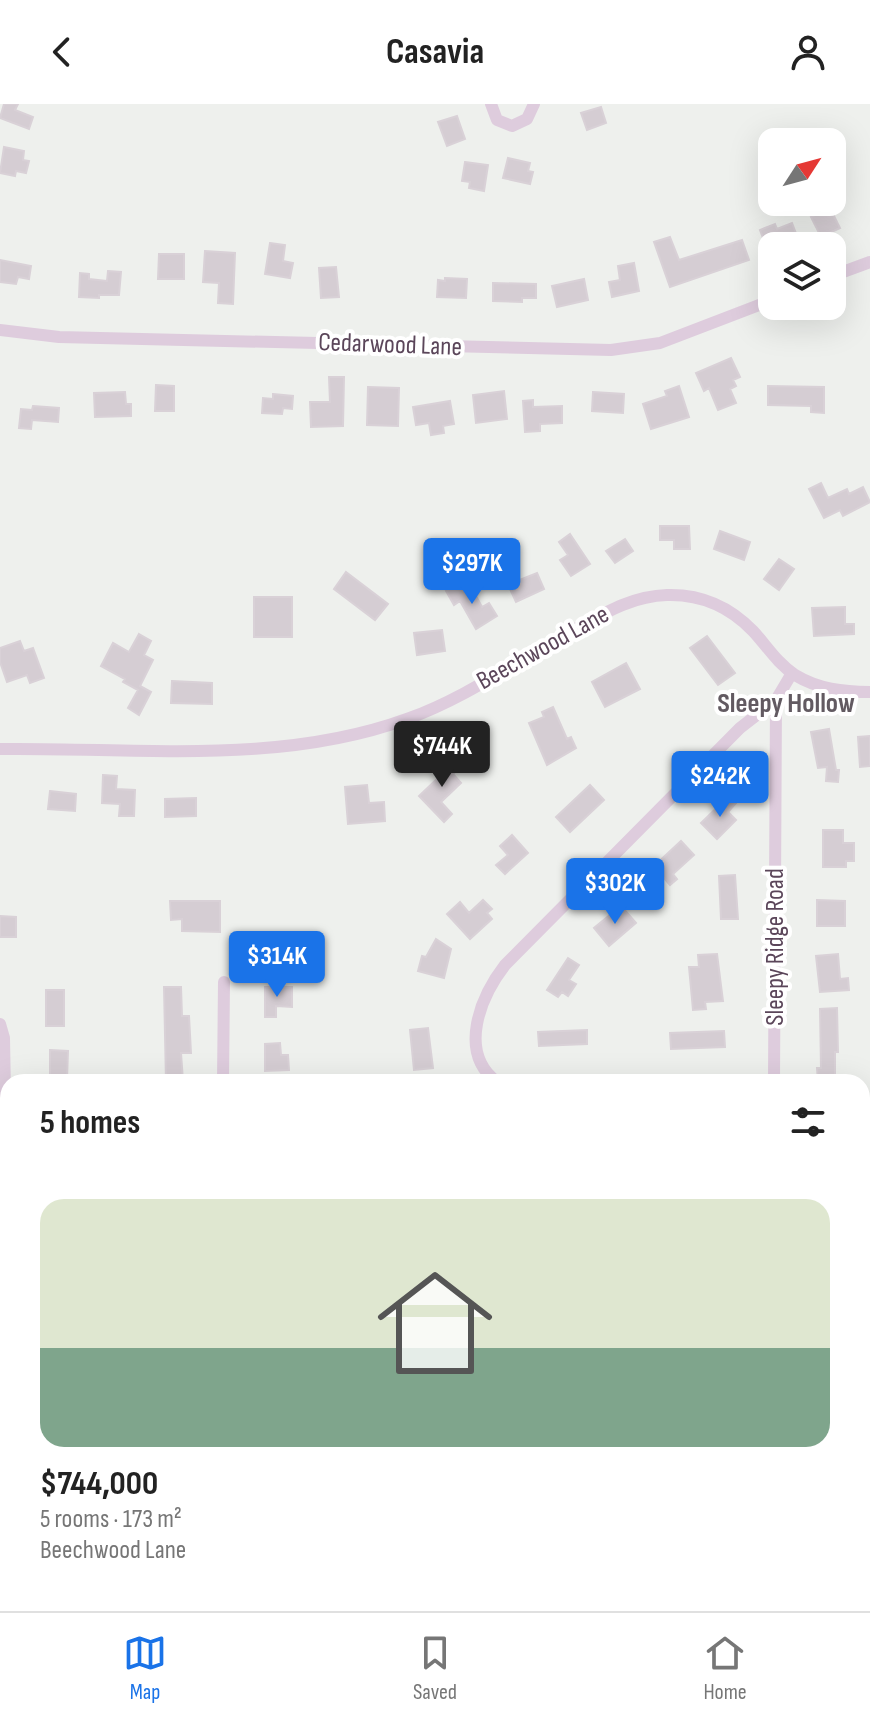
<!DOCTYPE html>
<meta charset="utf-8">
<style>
body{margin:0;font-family:"Sofia Sans Condensed",sans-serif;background:#f6f6f6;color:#222;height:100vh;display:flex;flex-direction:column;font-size:30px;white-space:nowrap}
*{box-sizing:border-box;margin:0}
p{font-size:26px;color:#767676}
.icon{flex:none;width:44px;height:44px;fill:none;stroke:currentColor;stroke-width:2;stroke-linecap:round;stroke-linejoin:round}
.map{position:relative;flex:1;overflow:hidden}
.drawer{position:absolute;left:0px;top:970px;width:870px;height:538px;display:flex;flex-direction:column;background:#fff;border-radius:24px 24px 0 0;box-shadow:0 8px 32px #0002}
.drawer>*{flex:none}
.needle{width:52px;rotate:54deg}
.fabs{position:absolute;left:758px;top:24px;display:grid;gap:16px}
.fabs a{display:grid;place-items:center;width:88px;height:88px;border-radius:16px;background:#fff;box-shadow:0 8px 32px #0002;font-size:40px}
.price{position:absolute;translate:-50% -68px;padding:0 18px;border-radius:8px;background:#1a73e8;color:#fff;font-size:26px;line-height:52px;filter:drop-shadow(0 2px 4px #0008)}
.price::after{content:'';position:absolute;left:50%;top:48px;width:24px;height:18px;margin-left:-12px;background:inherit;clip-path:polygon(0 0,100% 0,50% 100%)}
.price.active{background:#222;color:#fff}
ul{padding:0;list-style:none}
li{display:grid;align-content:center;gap:16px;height:424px;padding:0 40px}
li span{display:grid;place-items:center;height:248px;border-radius:24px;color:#555}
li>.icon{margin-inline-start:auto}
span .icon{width:144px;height:144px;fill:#fffc;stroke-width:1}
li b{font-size:34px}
h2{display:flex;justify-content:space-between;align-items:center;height:96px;padding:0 40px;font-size:34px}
header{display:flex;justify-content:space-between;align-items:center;height:104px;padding:0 40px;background:#fff;font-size:36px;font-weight:700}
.tab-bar{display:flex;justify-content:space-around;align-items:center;height:112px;border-top:2px solid #e0e0e0;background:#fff;font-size:22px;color:#767676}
.tab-bar a{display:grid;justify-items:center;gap:4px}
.tab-bar .active{color:#1a73e8}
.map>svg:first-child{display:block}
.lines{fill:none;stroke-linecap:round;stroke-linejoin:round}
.stream{stroke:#d788eb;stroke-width:4}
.building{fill:#d5cdd3;stroke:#d9d1d7;stroke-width:2}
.minor{stroke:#deccdd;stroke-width:12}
.secondary{stroke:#d7c0d4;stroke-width:16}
.labels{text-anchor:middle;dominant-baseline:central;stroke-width:8;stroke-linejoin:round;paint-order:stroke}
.street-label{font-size:26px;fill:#5b465a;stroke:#fff}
.neighbourhood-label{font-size:28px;font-weight:bold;fill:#625a61;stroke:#fff}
</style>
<header><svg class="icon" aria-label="back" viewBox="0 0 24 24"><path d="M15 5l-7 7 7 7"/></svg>Casavia<svg class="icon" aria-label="person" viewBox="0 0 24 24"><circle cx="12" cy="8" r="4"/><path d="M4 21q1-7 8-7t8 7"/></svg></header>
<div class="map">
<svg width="870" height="1507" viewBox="0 0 870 1507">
<rect width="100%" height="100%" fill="#eef0ed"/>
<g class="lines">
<!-- stream -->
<path class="stream" d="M862,1324H870
M0,1382L8,1384"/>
</g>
<!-- building -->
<path class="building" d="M4,0H18L15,6L33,13L29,25L0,14Z
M601,3L606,19L587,26L581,9Z
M457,12L465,35L447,42L438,18Z
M4,43L24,47L23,56L29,57L26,69L16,67L15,72L0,69Z
M508,54L530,59L528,67L533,68L530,80L503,74Z
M465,58L488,61L484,87L469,84L470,78L462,77Z
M830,104L840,124L821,133L811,113Z
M792,119L799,137L787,142H766L760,126L775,120L777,125Z
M670,133L679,156L742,136L749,156L670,183L654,138Z
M270,139L285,141L283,157L293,159L290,174L265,170Z
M205,147L235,149L233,200L218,199L219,179L203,178Z
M159,150H184V175H158Z
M0,156L31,162L29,175L18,173L16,180L0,178Z
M634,159L639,187L612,193L609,178L620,176L618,162Z
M336,163L339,193L321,194L319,164Z
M108,167L121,168L119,191H99V194L79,193L80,169L89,170V175L107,177Z
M445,174L467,175L466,194L437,193L438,176L445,177Z
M584,175L588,196L557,203L552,182Z
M493,179L536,180V194H522V198L493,197Z
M731,254L740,273L733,276L736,282L730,285L736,299L718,306L709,284L704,287L696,269Z
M329,273H344L343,322L311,323L310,298H330Z
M156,281L174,282V307H155Z
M679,282L689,313L651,325L643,300L667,292L665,287Z
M768,282L824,283V309L811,308V302L768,301Z
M368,283L399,284L398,322L367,321Z
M504,287L507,315L476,319L473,291Z
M125,288L126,300H131V312L95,313L94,289Z
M593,288L624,290L623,309L592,307Z
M273,290L293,292L292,305L283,304L282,310L262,309L263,294L273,295Z
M533,296V303L562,302V319L540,320V327L525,328L523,297Z
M450,297L454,320L443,322L444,329L431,331L429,319L416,321L413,303Z
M33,302L59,304L58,318L32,316L31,325L19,324L21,305L32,306Z
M821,379L828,394L847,385L849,390L863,383L870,398L843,412L840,406L824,414L809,385Z
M660,422H689L690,445H674V436H660Z
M720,427L750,438L744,456L714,445Z
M570,430L590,460L571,472L560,456L568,451L559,438Z
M625,435L633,447L615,459L606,447Z
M779,455L794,465L779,486L764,475Z
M346,468L388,500L375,516L334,485Z
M537,469L544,485L516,498L505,474L514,470L517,477Z
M461,479L471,495L476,492L482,503L489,499L497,512L476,525L460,497L454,501L446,487Z
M254,493H292V533H254Z
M845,503V520H854V530L814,532L812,504Z
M442,526L445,547L417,551L414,529Z
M139,530L151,537L144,551L153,556L140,582L151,588L139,611L128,604L138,586L123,578L125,575L101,562L113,539L129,548Z
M707,532L735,569L718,581L690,544Z
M20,537L24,547L33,544L44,574L30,579L27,571L7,578L0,558V544Z
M626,559L640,585L605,603L592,578Z
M172,577L212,579V600L171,599Z
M553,603L567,635L571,633L576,644L547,661L529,619L544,613L542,608Z
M829,625L836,666H839L838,678L826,677L827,663L818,664L811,628Z
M870,632V662L860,663L858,633Z
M455,652L463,660L453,670L461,679L441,698L452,710L444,718L419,692L439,673L436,670Z
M103,671L117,672L116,685L135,686L134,712H119L120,700L102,699Z
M367,681L369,699L384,698L385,717L348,720L345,683Z
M590,681L604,696L570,728L556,713Z
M50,687L76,690L75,707L48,705Z
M729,692L736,699L728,708L736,716L717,735L701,719Z
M196,694V712L165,713V695Z
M823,726H843V739H854V757H846V763H823Z
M512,731L528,749L505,770L496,761L508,751L500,742Z
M681,737L694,751L673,770L677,775L670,781L654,762Z
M735,771L738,815H721L719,772Z
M483,796L492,805L487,809L492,815L470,835L447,810L460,798L469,809Z
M817,796L845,797V822H817Z
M170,797H220V828L182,827V815L171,816Z
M621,802L636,819L609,842L594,824Z
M0,812L16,813V833H0Z
M436,835L451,845L444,874L418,867L422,852L426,853Z
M717,850L723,897L705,898L706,905L693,906L689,863H699L698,851Z
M838,850L840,875L848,874L849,886L820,888L816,852Z
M568,854L579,861L569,876L576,880L568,892L562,888L558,893L547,886Z
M164,883H181L182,912H189L191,949H181L183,977L166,978Z
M265,883H292V903L276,902V913H265Z
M46,886H64V922H46Z
M837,904L838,948H835V978H818L817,964H821L820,905Z
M428,924L433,964L414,966L410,926Z
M587,926V940L539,942L538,928Z
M724,927L725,943L671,945L670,929Z
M280,939L281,951H288L289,966L265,967V940Z
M50,946L68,947L67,975H50Z"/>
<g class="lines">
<!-- minor -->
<path class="minor" d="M491,0L497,16L512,22L527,15L534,0
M832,172L870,158
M0,226L59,233L611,246L660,239L772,196
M0,645C135,643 278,662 407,615C466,594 518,556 572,527C603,510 631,492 667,491C701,490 730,503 753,527C767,542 777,559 795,571C818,585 843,588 870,588
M0,920L4,934L5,989V1236
M223,978L224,878
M497,978C457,948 481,892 505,861L740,624L776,596
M774,978L776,596L792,569
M862,1410L870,1409
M0,1437L8,1431
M379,1500L382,1507
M597,1500L599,1507
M795,1500L797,1507
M228,1507L229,1500"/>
<!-- secondary -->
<path class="secondary" d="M862,1231L870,1230
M0,1236H8"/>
</g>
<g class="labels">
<!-- street labels -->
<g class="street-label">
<text transform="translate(390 241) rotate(2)">Cedarwood Lane</text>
<text transform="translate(543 544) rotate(-29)">Beechwood Lane</text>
<text transform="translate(775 843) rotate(-90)">Sleepy Ridge Road</text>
</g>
<!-- neighbourhood labels -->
<g class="neighbourhood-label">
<text x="786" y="599">Sleepy Hollow</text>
</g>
</g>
</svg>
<div class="fabs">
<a><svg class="needle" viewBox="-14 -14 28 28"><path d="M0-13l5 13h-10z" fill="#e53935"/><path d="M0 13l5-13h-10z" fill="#767676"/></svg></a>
<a><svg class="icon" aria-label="layers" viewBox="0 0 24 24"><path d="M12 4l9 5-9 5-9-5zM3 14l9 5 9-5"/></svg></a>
</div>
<b class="price" style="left:472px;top:502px">$297K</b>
<b class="price active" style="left:442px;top:685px">$744K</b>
<b class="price" style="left:720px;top:715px">$242K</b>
<b class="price" style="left:615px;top:822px">$302K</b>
<b class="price" style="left:277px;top:895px">$314K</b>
<section class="drawer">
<h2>5 homes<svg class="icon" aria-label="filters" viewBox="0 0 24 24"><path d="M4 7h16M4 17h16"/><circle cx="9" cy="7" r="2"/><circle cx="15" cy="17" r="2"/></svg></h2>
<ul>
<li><span style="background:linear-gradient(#dfe7d0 60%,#7fa58c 0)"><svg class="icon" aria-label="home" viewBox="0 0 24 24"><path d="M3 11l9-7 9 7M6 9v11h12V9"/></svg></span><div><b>$744,000</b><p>5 rooms · 173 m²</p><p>Beechwood Lane</p></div></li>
</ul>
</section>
</div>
<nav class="tab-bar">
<a class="active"><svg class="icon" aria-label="map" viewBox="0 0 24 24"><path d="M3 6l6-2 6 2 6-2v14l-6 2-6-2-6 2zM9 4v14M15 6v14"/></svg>Map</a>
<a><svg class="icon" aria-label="saved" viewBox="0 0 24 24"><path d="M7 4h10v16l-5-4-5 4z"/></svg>Saved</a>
<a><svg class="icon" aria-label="home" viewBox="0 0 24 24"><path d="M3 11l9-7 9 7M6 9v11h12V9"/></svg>Home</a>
</nav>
